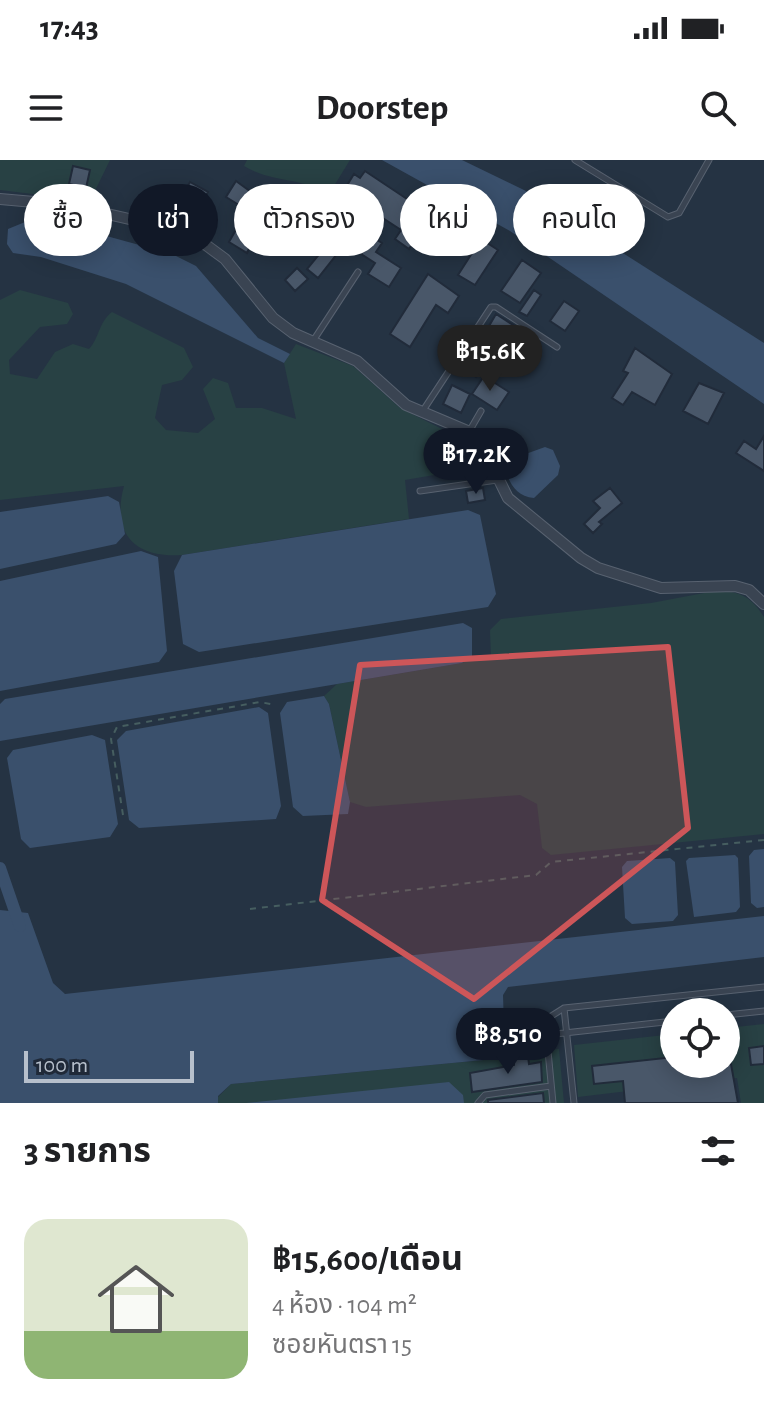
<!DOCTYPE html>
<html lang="th">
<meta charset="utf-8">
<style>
body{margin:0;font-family:"Alegreya Sans","Noto Sans Thai",sans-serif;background:#f6f6f6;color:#202124;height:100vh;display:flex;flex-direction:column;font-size:30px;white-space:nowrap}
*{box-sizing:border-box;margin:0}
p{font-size:26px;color:#757577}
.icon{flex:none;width:44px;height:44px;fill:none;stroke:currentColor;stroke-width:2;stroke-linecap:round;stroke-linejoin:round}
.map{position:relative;height:943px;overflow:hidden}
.side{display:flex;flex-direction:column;background:#fff;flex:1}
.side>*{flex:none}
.hud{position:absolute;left:24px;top:24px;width:716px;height:72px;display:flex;gap:16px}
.buttons{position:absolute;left:660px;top:838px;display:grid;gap:16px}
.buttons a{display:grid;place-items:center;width:80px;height:80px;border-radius:50%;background:#fff;box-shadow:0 4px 20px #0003;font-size:40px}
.scale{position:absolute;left:24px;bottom:20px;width:170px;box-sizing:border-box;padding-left:8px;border:4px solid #b7c0cc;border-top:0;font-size:22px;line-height:28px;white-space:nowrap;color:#b7c0cc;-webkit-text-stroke:6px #1f2938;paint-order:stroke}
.price{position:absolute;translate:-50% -68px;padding:0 18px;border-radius:28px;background:#111827;color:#fff;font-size:26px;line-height:52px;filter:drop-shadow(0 2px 4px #0008)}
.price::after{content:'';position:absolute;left:50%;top:48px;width:24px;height:18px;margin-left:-12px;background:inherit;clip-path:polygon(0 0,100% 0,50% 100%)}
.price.on{background:#222;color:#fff}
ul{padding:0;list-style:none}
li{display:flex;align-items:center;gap:24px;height:200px;padding:0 24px}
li+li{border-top:2px solid #e0e0e0}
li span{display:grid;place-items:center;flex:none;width:224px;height:160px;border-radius:24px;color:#555}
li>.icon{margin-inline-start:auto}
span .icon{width:96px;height:96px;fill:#fffc;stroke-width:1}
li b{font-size:34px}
h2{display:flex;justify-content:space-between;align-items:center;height:96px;padding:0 24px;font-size:34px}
.pill{padding:0 28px;border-radius:36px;background:#fff;box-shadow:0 4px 20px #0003;font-size:28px;line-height:72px}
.pill.on{background:#111827;color:#fff}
.status{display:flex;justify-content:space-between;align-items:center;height:56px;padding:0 40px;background:#fff;direction:ltr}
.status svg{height:22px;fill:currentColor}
header{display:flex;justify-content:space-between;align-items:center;height:104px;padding:0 24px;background:#fff;font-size:36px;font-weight:600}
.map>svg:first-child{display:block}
.green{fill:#284144}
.water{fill:#3a506c}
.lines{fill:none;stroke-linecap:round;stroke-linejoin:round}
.canal{stroke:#3a506c;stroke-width:12}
.building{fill:#495769;stroke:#212b3a;stroke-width:2}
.service-casing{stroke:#586270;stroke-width:7}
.minor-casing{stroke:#586270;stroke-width:12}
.path{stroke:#465e60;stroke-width:2;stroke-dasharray:6 6;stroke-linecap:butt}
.service{stroke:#3a4452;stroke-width:5}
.minor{stroke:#3a4452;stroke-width:10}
.marked{fill:#cd5659;fill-opacity:0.2;stroke:#cd5659;stroke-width:6;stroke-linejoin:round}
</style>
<div class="status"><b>17:43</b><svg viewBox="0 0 49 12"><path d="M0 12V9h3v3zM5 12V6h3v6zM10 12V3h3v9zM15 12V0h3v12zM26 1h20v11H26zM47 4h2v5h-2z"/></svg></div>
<header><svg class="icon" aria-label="menu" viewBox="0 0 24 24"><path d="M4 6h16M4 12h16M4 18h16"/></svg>Doorstep<svg class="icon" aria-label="search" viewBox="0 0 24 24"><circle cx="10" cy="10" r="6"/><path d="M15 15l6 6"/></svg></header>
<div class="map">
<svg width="764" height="943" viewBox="0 0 764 943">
<rect width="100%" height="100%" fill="#253343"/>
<!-- green -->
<path class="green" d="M0,0H110L90,41L0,30Z
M247,0H350L329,34C302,17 272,23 244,6Z
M20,130L68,143L73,154L67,164L40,167L9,200L10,214L37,219L55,192L73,184L89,189C100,177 98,163 112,152L184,188L193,207L182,220L162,225L155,258L166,270L198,273L215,259L203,229L213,218L228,223L236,248H262L296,259L284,203L296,184L353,206L400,248L450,273L453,293L446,313L405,320L409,359L182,395C134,398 111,373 124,326L0,340V140Z
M720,430C743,433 752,438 764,457V674L551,695L542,688L537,644L520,635L366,647L350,642L329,544L324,536L337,524L462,503L472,496L491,498L490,470L501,459L651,443Z
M764,864V943H741L737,918L578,937L574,885L674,874V904H726V868Z
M559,889L564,943H218V937L231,924L505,898L522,892Z"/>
<!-- water -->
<path class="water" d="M382,0H462L524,30L764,183V244L510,71Z
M25,62L92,72L172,94L196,106L258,178L290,194L284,203L126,124L41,97L13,93L7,84L8,69Z
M545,287L553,290L560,306L558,315L534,338C515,336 509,322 504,306L509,300Z
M108,336L119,342L125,374L116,384L0,409V352Z
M468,350L480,355L496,434L488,447L199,492L183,484L174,411L182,395Z
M141,391L158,397L167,491L159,502L0,531V421Z
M463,463L472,468V496L462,503L0,581V544L5,539Z
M324,536L329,544L350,642L348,654L303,656L293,647L280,553L287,542Z
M259,547L268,553L281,646L276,659L139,668L129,660L117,580L126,571Z
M92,575L105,580L118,664L110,677L30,688L21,679L7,598L13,590Z
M764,689V747L757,748L751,743L749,696L754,690Z
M735,695L738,698L740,747L736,752L694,757L686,701L689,698Z
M670,698L675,702L678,755L673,761L632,764L625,758L622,707L627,701Z
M0,750L28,753L53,823L65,834L764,756V797L508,827L503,835L505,898L231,924L218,936V943H0Z
M449,922L463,935L464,943H246Z"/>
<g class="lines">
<!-- canal -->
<path class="canal" d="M0,708L20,766"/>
</g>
<!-- building -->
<path class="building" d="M73,6L90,10L86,28L69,24Z
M365,11L431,55L409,89L395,79L401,70L381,57L379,61L364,52L354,66L382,83L376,92L401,108L389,127L368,114L375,103L361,94L364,90L338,73L348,59L333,48L354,14L360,18Z
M236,21L269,45L247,93L229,82L247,50L226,37Z
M190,22L208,32L189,65L170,56Z
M312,28L329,39L314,61L297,50Z
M481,79L498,90L475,125L458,115Z
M326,86L337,94L318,118L307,109Z
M522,100L541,113L520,143L501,131Z
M297,108L308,119L295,131L285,120Z
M428,114L459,136L448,153L436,145L410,187L390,174Z
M534,130L541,135L527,156L519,152Z
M564,141L579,151L565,171L550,161Z
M496,154L513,165L503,180L514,188L504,202L494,194L490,197L476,217L464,209Z
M635,188L672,214L655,245L632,232L623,245L612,238L628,213L623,211Z
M484,216L509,232L497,250L472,234Z
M699,223L724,233L708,264L683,251Z
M452,225L470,234L461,253L443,244Z
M764,276V311L736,293L744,281L756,289Z
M483,328L485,340L468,343L466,331Z
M610,328L622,343L599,362L602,364L593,373L584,364L600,348L593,341Z
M764,886V904L751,905L749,888Z
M528,896L529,904L541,902L542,922L472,932L470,913L514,905V897Z
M674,897V904H731L738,943H625L623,921L594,924L592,906Z
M543,933L544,943H488V940Z"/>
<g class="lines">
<defs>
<path id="service" d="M575,0L668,57L679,53L709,0
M313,181L358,112
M422,252L491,147H496L557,187
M470,270L481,251
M420,331L497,320
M564,848L574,943
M726,855L764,851
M546,875L674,861
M478,943L485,935L551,926
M553,943L545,860L564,848L764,827"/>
<path id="minor" d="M0,39L68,45L173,69L206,85L225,99L273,158L293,173L357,201L406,245L477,275L508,338L581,398L598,408L661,428L735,426L749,430L764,444"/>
</defs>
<!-- service casing -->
<use href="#service" class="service-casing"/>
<!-- minor casing -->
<use href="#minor" class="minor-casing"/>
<!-- path -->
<path class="path" d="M123,655L111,579L117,567L260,542L275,545
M250,749L536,715L551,702L764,680"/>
<!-- service -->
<use href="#service" class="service"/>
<!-- minor -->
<use href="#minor" class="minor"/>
</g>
<!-- marked area -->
<path class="marked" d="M668,487L688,668L474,839L322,740L360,505Z"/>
</svg>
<div class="buttons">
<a><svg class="icon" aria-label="locate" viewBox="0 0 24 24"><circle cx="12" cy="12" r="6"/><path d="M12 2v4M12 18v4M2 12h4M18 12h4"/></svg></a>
</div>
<div class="scale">100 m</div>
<b class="price on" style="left:490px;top:233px">฿15.6K</b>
<b class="price" style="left:476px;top:336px">฿17.2K</b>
<b class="price" style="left:508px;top:916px">฿8,510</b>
<div class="hud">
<a class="pill">ซื้อ</a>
<a class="pill on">เช่า</a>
<a class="pill">ตัวกรอง</a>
<a class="pill">ใหม่</a>
<a class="pill">คอนโด</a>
</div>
</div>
<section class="side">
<h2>3 รายการ<svg class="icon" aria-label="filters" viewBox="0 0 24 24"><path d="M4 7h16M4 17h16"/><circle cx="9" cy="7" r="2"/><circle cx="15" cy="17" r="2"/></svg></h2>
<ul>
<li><span style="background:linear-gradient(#dfe7d0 70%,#8fb573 0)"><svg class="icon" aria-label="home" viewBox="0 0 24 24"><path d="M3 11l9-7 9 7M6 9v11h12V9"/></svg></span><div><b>฿15,600/เดือน</b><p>4 ห้อง · 104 m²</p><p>ซอยหันตรา 15</p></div></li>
</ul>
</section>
